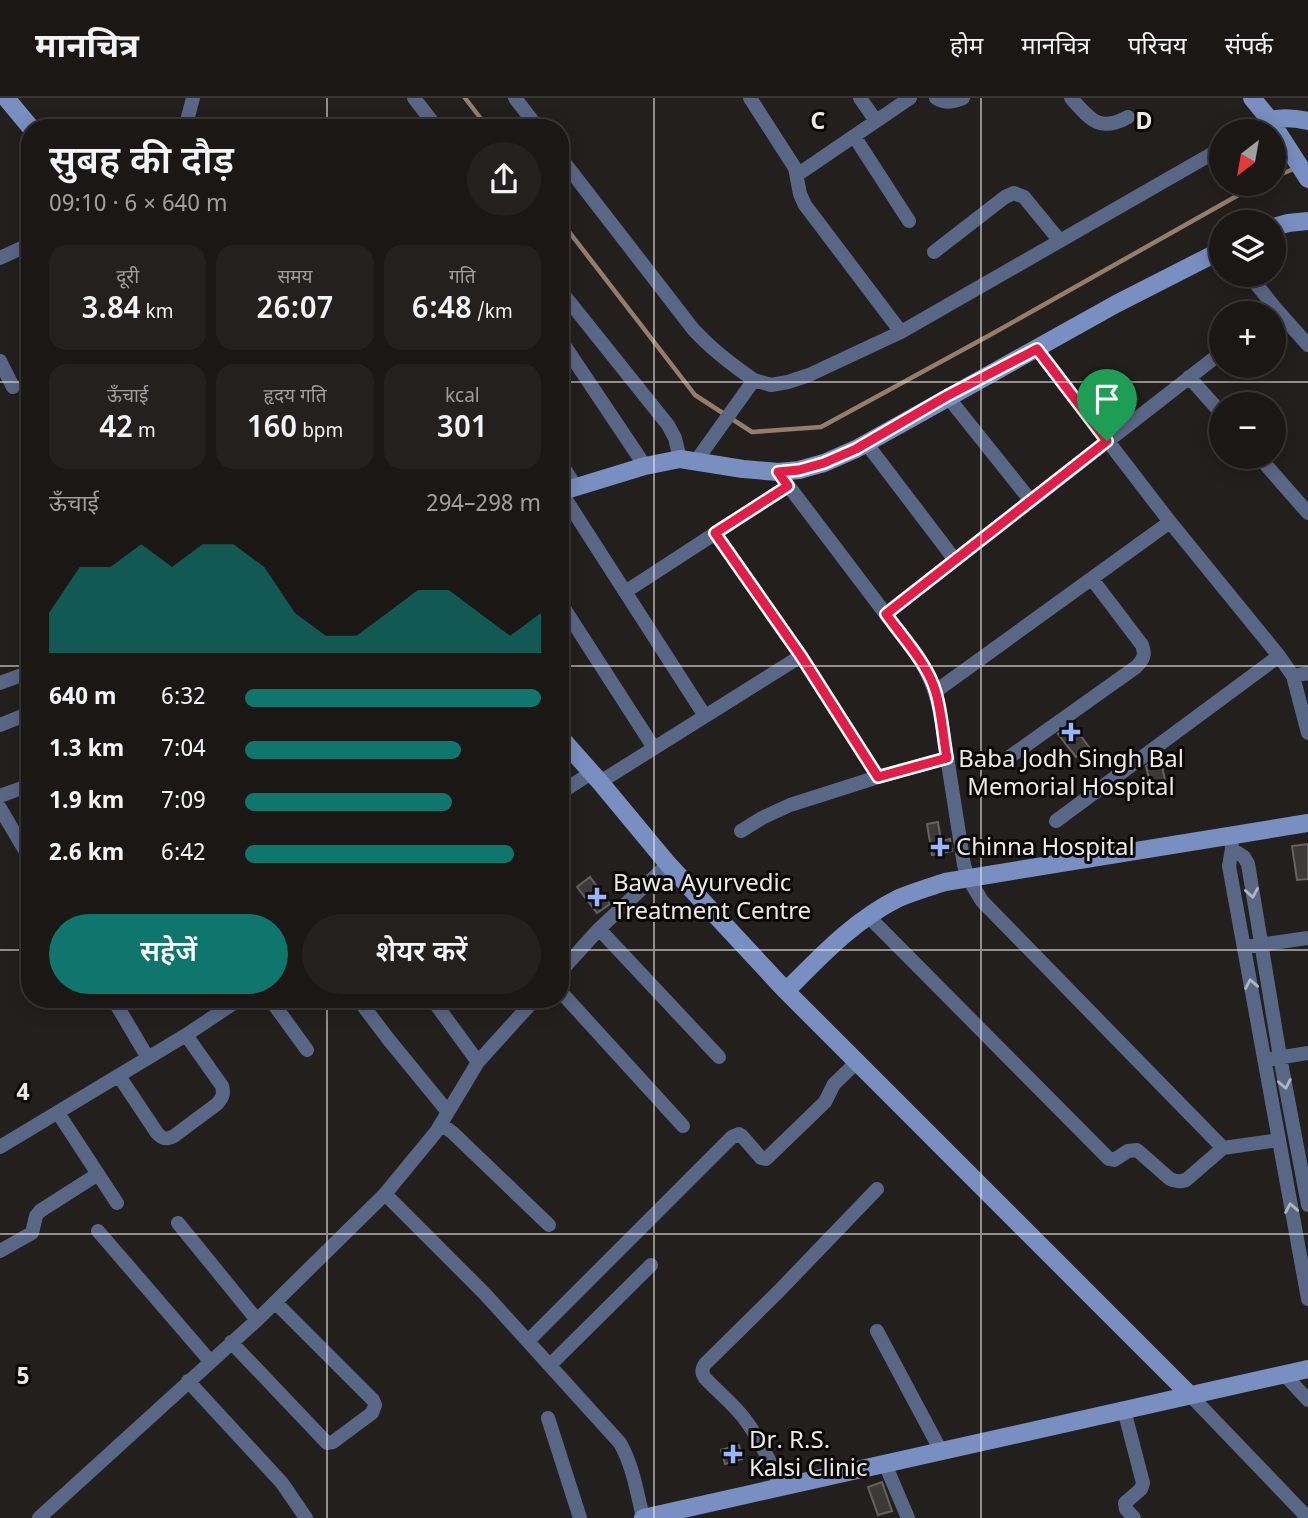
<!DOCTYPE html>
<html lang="hi">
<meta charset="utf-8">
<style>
:root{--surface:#1a1715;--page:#23201e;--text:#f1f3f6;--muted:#9f9fa0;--line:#383634;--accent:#0f766e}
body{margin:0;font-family:Georgia,"Noto Sans Devanagari",serif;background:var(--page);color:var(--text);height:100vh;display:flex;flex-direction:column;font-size:26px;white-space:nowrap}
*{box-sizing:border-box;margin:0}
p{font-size:23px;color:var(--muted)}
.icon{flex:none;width:38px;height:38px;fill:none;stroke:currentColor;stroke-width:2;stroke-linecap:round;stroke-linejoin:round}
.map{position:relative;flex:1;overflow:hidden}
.sheet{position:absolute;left:21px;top:21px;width:548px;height:889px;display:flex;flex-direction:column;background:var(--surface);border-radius:28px;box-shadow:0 4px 18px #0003,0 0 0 2px var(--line)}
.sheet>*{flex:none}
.needle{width:46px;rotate:211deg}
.fabs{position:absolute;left:1209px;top:21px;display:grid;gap:14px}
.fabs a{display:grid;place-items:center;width:77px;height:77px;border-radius:50%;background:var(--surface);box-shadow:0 4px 18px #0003,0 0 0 2px var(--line);font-size:35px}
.pin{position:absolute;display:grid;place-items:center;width:60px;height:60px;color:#fff;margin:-72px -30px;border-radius:50% 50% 50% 0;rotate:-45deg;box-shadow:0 0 7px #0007}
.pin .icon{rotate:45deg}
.round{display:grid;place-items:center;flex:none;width:74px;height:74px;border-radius:37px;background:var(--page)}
.overview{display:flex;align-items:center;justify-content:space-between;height:119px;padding:0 28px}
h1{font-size:38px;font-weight:600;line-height:52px}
.stats{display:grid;grid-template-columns:repeat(3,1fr);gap:10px;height:119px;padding:7px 28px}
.stats div{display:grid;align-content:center;border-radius:18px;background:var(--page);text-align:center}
.stats b{font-size:30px;font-weight:600}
.stats small{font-size:19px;font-weight:400}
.stats p{font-size:19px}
.chart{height:196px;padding:14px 28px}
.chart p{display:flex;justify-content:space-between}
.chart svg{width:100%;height:126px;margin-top:7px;fill:var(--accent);opacity:.7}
.button{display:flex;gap:14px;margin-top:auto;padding:14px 28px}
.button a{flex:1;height:80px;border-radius:42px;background:var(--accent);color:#fff;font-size:28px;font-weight:600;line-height:80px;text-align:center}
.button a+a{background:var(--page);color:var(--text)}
ul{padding:0 28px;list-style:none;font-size:23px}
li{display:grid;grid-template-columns:112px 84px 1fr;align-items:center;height:52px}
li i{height:18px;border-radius:9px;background:var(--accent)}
header{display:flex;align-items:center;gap:42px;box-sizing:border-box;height:98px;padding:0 35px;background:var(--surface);border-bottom:2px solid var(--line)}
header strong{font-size:33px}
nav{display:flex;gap:38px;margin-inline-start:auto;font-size:24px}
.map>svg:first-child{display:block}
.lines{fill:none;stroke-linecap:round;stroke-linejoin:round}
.stream{stroke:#947d6b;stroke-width:4.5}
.building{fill:#3d3936;stroke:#66625e;stroke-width:2}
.street{stroke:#596786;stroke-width:14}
.secondary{stroke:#798fc1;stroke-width:18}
.oneway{stroke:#b1b5c0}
.route-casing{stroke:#fff;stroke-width:14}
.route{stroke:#e11d48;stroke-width:9}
.grid{fill:none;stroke:#ece9e7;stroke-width:2;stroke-opacity:0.55}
.poi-dot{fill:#97b6fd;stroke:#0b0908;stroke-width:2.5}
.labels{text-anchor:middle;stroke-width:6;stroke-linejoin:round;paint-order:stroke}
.poi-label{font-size:24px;fill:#ece9e7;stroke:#0b0908;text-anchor:start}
.grid-label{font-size:23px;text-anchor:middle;font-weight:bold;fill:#ece9e7;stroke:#0b0908;stroke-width:6;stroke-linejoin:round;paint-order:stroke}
</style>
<header>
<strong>मानचित्र</strong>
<nav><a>होम</a><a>मानचित्र</a><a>परिचय</a><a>संपर्क</a></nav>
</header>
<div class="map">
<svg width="1308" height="1420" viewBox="0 0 1308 1420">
<rect width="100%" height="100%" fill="#221f1c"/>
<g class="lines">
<path class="stream" d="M465,0l23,30
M1274,79l22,-9
M560,122l135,175 57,37 69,-5 169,-92 268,-151"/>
</g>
<path class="building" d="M1072,626l17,23 -13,10 -18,-23z
M1160,658l7,34 -15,3 -6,-27z
M938,724l3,19 9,-2 2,12 -20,4 -5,-31z
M1308,746v35l-11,1 -5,-34z
M590,779l20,27 -13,9 -20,-26z
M739,1347l3,14 -17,5 -4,-14z
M882,1384l10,29 -14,4 -10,-28z"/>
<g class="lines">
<path class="street" d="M414,0l23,30
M515,0l23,30
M750,0l45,70 5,26 5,11 96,127
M860,0l16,23
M936,0c10,6 17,4 27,0
M1071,0c19,21 28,35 57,19
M185,30l8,-30
M1251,33l19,-11
M854,38l55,85
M560,59l133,172c19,21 39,36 61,51l-58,81
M797,77l113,-77
M934,154l71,-55 9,-4 10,4 36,44
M0,160l30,-14
M1249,177l27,34 32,36
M560,192l108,135 7,13 5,21
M564,247l81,121
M1037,251l133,173 109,134 14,20 15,57
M0,263l13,26
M1189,279l33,37
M754,282l17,5 17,-3 21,-7 92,-43 321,-184
M947,298l84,105
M866,345l89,117
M1259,359l49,56
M560,364l16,25
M778,374l138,182c13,20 19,35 24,58l24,153 4,13 14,23 241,247 56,-8
M561,394l144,224
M715,435l86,123 77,121
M625,494l163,-106
M560,504l94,146
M886,516l336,-262
M1293,578l15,-3
M0,585l30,-11
M936,593l234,-169
M0,627l30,-12
M1008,660l128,-91c7,-7 10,-12 6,-22l-50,-66
M600,684l201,-126
M560,695l31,-20
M0,698l30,-11
M0,710l30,51
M1056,723l223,-165
M741,733l21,-13 28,-13 88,-28 69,-19
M1231,737l1,14 -3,17 79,433
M1232,751l12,8 4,7 32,193 28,148
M869,819l240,242 5,1 14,-9 9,-1 33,29c6,3 10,3 16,1l37,-32
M599,831l120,128
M1252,848l56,-8
M560,874l39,-43 69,-65
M560,893l123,135
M113,901l35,59
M270,901l37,51
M358,901l31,41 59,72
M432,901l46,63
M1271,961l37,-6
M119,978l38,57c6,6 9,7 17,3l43,-32c6,-7 7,-10 5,-18l-36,-51
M58,1015l59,90
M441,1026l12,9 96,92
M0,1049l186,-112 54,-36
M385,1096l100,100 135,149c13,23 17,49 23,75
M178,1125l79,97
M98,1133l112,130
M0,1153l32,-18 4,-17 4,-5 58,-37
M877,1233l64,120
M528,1243l204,-204 7,-3 3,2 19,22 5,1 59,-57 9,-18 23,-22
M231,1244l96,101 6,-1 39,-29 3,-8 -2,-5 -98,-98
M550,1267l101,-100
M1284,1276l24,26
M188,1283l94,102 24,35
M1190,1297l118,123
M1124,1312l19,73 -2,6 -16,14 1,6 8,9
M548,1320l32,100
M885,1366l23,54
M781,1389c-10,-24 -21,-48 -37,-69 -12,-15 -27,-27 -39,-40 -4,-6 -3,-9 0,-14l74,-73 98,-102
M39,1420l218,-198 128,-126 51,-62 42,-70 57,-63"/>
<path class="secondary" d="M6,0l25,30
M1252,0l18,22 38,59
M1270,22c13,-3 25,-2 38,1
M1274,129l14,-4 20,-2
M560,394l85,-26 35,-7 63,10 35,3 21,-2 25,-7 32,-14 260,-145 106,-54
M560,639l40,45 68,82 118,127 404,404
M786,893c34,-34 68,-71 113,-93 14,-6 31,-11 46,-16l363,-59
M643,1420l665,-149"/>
</g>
<defs><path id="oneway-chevron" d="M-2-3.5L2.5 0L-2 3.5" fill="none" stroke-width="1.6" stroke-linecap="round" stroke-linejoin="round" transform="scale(1.75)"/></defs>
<g class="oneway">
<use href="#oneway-chevron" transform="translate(1252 795) rotate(81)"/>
<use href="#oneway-chevron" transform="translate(1251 886) rotate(-100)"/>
<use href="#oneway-chevron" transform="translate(1285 986) rotate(79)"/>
<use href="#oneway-chevron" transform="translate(1291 1110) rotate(-100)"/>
</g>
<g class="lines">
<g class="route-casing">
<path id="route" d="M1037,251l70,92 -221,173c17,24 42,50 50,79 6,21 7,44 11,65l-69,19 -77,-121 -86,-123 73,-47 -10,-14 21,-2 25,-7 32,-14 91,-53z"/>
</g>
<use href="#route" class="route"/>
</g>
<path class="grid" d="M327,0v30M654,0v1420M981,0v1420M0,284h30M560,284h748M0,568h30M560,568h748M0,852h30M560,852h748M327,901v519M0,1136h1308"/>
<g class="poi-dot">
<path d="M1067.5 623.5h7v7h7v7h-7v7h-7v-7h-7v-7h7z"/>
<path d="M936.5 738.5h7v7h7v7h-7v7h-7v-7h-7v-7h7z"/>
<path d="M593.5 788.5h7v7h7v7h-7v7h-7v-7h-7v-7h7z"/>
<path d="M729.5 1345.5h7v7h7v7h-7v7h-7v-7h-7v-7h7z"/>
</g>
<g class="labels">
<g class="poi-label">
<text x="1071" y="669" text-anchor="middle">Baba Jodh Singh Bal<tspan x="1071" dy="28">Memorial Hospital</tspan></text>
<text x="956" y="757">Chinna Hospital</text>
<text x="613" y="793">Bawa Ayurvedic<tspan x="613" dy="28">Treatment Centre</tspan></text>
<text x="749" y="1350">Dr. R.S.<tspan x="749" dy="28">Kalsi Clinic</tspan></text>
</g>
</g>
<g class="grid-label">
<text x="818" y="31">C</text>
<text x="1144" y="31">D</text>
<text x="23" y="1002">4</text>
<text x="23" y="1286">5</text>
</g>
</svg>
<div class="fabs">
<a><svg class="needle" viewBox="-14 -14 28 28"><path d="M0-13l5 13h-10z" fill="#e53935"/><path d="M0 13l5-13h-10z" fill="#9f9fa0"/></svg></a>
<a><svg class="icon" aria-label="layers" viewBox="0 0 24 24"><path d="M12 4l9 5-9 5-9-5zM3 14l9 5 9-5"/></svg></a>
<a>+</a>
<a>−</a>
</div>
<div class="pin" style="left:1107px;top:343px;background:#1e9e55"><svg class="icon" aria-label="arrive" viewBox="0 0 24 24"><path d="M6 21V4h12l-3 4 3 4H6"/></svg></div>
<section class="sheet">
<div class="overview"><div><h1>सुबह की दौड़</h1><p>09:10 · 6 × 640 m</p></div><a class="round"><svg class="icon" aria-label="share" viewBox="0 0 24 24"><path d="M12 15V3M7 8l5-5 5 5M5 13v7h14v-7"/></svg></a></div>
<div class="stats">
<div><p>दूरी</p><b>3.84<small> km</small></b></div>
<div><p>समय</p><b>26:07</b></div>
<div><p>गति</p><b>6:48<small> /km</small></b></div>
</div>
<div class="stats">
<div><p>ऊँचाई</p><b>42<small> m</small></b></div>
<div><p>हृदय गति</p><b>160<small> bpm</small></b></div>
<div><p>kcal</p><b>301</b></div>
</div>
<div class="chart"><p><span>ऊँचाई</span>294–298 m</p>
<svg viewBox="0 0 160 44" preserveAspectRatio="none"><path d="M0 44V30L10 14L20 14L30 6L40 14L50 6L60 6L70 14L80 30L90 38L100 38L110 30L120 22L130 22L140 30L150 38L160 30V44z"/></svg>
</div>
<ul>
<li><b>640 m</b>6:32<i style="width:100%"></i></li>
<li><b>1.3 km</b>7:04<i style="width:73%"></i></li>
<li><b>1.9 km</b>7:09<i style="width:70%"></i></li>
<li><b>2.6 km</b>6:42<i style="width:91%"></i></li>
</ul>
<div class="button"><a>सहेजें</a><a>शेयर करें</a></div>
</section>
</div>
